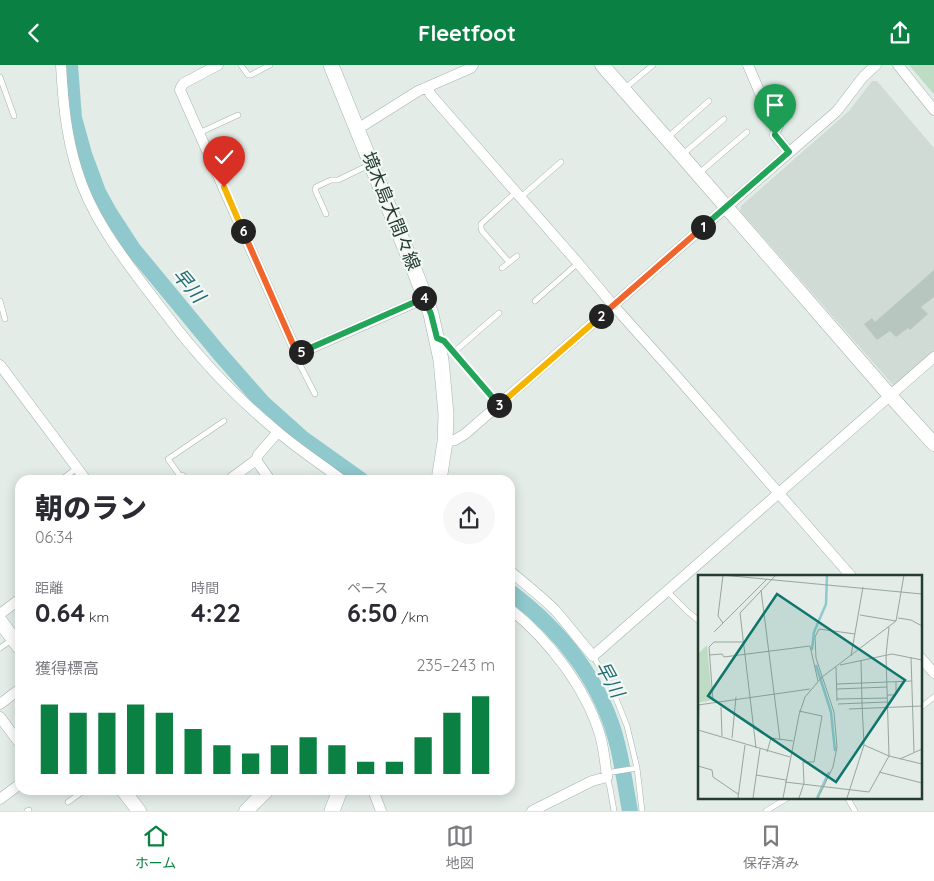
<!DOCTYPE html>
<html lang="ja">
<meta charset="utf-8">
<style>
:root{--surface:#fff;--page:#f7f7f7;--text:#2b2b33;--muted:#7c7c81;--line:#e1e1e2;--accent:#0b8043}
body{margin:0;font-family:Quicksand,"Noto Sans JP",sans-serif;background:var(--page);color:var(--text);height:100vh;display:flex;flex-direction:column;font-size:19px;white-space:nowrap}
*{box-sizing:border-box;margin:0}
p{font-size:16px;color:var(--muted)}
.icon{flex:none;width:28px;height:28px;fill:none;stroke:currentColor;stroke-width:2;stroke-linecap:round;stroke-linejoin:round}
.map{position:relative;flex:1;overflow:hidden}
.details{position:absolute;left:15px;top:410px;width:500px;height:320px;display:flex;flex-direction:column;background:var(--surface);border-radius:15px;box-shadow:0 2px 12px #0003}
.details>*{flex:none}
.pin{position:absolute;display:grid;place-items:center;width:42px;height:42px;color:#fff;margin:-51px -21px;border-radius:50% 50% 50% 0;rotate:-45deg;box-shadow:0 0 5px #0007}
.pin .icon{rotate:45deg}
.km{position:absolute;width:25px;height:25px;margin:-12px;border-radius:50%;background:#222;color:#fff;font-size:14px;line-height:25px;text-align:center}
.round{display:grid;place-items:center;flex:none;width:52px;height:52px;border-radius:26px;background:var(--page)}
.summary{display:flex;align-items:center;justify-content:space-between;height:85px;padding:0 20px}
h1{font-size:28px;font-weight:800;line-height:38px}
.figures{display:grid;grid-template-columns:repeat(3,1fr);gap:8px;height:85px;padding:5px 20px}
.figures div{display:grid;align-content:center}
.figures b{font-size:25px;font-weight:800}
.figures small{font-size:14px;font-weight:400}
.figures p{font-size:14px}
.chart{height:140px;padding:10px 20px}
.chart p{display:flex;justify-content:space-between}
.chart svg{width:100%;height:90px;margin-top:5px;stroke:var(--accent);stroke-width:6}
header{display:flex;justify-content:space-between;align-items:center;height:65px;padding:0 20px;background:var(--accent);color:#fff;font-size:22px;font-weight:800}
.tabs{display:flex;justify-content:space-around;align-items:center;height:70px;border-top:1px solid var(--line);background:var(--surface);font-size:14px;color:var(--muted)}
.tabs a{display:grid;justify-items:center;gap:2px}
.tabs .active{color:var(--accent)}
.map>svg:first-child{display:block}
.built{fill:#d1dbd6}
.green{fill:#bedbc3}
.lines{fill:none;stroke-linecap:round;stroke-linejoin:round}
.river{stroke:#8fc9cd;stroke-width:16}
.building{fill:#b8c6c0}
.service-casing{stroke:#a6b4ad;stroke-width:6}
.minor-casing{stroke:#a6b4ad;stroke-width:11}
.tertiary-casing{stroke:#a6b4ad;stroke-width:15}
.secondary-casing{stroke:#a2b7ae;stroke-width:16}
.service{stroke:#fff;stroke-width:5}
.minor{stroke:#fff;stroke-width:10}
.tertiary{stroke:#fff;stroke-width:14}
.secondary{stroke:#fff;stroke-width:15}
.split-1-casing{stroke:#fff;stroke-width:10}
.split-2-casing{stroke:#fff;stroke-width:10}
.split-3-casing{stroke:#fff;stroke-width:10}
.split-4-casing{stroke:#fff;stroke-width:10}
.split-5-casing{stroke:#fff;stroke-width:10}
.split-6-casing{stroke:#fff;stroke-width:10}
.split-7-casing{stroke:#fff;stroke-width:10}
.split-1{stroke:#22a559;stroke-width:6}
.split-2{stroke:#f0652b;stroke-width:6}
.split-3{stroke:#f5b400;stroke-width:6}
.split-4{stroke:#22a559;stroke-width:6}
.split-5{stroke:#22a559;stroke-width:6}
.split-6{stroke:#f0652b;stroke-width:6}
.split-7{stroke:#f5b400;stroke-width:6}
.labels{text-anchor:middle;stroke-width:4.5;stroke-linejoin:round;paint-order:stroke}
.street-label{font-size:18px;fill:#243c33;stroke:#f3f8f5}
.water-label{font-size:19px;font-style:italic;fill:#226e73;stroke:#f3f8f5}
.inset-river{fill:none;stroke:#8fc9cd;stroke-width:2.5}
.inset-road{fill:none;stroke:#97a69f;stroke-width:1}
.view{fill:#0f766e;fill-opacity:0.15;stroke:#0f766e;stroke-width:2.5}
.inset-edge{fill:none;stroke:#243c33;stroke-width:2.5}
</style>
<header><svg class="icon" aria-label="back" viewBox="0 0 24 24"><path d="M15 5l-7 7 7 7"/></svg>Fleetfoot<svg class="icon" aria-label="share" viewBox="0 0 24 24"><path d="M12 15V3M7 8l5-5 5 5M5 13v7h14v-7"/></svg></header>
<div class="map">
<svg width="934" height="746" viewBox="0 0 934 746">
<rect width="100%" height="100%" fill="#e3ece7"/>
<path class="built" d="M872,16h5l57,67v204l-38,34 -3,-1 -153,-174 1,-5 108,-95z"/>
<path class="green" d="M909,0h25v29l-2,-2z"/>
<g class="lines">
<path class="river" d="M70,0l4,53 10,36 14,38 11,20 24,37 86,104 44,50 39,35 59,42
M510,527c51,38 93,91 108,155 5,21 8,43 12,64"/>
</g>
<path class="building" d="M934,205v27l-13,10 7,7 -18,16 -2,-2 -12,9 -6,-6 -13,9 -13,-16 8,-6 3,4z"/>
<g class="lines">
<g class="service-casing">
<path id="service" d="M241,0l7,10h3l19,-10
M0,12l14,39
M624,24l29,-24
M199,68l39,-18
M667,73l42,-37
M682,90l42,-36
M698,109l49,-42
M521,132l40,-35
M326,149l-10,-22 -1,-3 1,-2 15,-7h7l31,-15
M509,197l-27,-31 -1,-3v-4l35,-32
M502,203l15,-12
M0,236l5,18
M535,236l43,-38
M440,274l4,2 55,64
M454,287l45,-39
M300,288l-2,4 1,6 16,31
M61,415l16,-12
M183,415l-15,-21 56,-38
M667,526l20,20 12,10
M0,583l13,-9
M593,591l18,30 16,40 10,42 5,43
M920,643l14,-11
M606,708l31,-5
M607,712l3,11 4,23
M847,732l8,14
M68,737l17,-12
M27,746l2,-1
M766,746l23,-14"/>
</g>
<g class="minor-casing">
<path id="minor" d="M61,0c2,36 5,70 16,105 13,44 41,81 68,117 18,23 35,47 54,68 24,28 51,54 79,77 20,17 43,32 64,48
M218,0l-34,18 -3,4 -1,3 116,261 4,2 125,-55
M748,0l12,28 19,30c-1,4 -4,7 -4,12l14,17
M898,0l36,45
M427,22l4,8 147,168 35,42 59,66 179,205
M357,63l7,-3 54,-34 53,-23 2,-3
M0,300l86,115
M445,377l10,-2 10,-6 372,-323 26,-34 13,-12
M179,415l3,-2
M229,415l27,-20
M270,415l-14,-20 2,-5 20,-23
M510,506c15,13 31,25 45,39 13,15 25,31 38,46l341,-299
M510,544c38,30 76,79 90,126 4,14 5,27 7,42l-15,4 -60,30
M0,549l20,-15
M920,592l14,16
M0,639l20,-15
M0,652l20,27
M373,725l8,21
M0,734l20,-15"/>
</g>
<g class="tertiary-casing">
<path id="tertiary" d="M602,0l80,91 204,235 48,53
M0,556l20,27
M123,725l16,21
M246,746l21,-21"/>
</g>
<g class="secondary-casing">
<path id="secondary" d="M331,0l86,212 14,37 10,46 5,54 -1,28 -6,38
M332,746l8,-21"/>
</g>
<use href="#service" class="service"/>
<use href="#minor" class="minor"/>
<use href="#tertiary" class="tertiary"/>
<use href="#secondary" class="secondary"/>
</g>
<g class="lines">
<g class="split-1-casing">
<path id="split-1" d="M703,162l86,-75 -14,-17"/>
</g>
<g class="split-2-casing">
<path id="split-2" d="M601,251l102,-89"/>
</g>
<g class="split-3-casing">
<path id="split-3" d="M499,340l102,-89"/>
</g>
<g class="split-4-casing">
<path id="split-4" d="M424,233l7,16 6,24 7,3 55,64"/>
</g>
<g class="split-5-casing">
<path id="split-5" d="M301,287l123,-54"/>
</g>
<g class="split-6-casing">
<path id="split-6" d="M243,166l53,120 5,1"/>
</g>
<g class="split-7-casing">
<path id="split-7" d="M224,122l19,44"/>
</g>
<use href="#split-1" class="split-1"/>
<use href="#split-2" class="split-2"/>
<use href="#split-3" class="split-3"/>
<use href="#split-4" class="split-4"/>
<use href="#split-5" class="split-5"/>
<use href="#split-6" class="split-6"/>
<use href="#split-7" class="split-7"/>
</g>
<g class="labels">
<g class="street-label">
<text transform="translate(391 146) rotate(68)" y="6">境木島大間々線</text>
</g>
<g class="water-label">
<text transform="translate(189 220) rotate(50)" y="7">早川</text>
<text transform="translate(610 614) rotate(61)" y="7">早川</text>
</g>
</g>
<g transform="translate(698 510)">
<rect width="224" height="224" fill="#e3ece7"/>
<path d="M9,70l5,55 -14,3v-49z" fill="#bedbc3"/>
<path class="inset-river" d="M114,75l2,-18 12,-28 1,-29M118,90l15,47 4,39M119,223l12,-26"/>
<path class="inset-road" d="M24,0l200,19M63,15l19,150M162,40l36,6M200,43l13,2 11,6M25,48l-5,-7 5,-41M16,57l53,-53M11,80l13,-1 2,3 86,-11 8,35M153,81l12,-69M213,82l3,95M142,90l52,-11 30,6M138,92l1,34M139,109l75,-3M139,114l50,-2M189,120h9v-13M139,124l50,-1M15,126l-4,-54 5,-5h29M140,129l24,-1 -1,-43M0,130l112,-16M23,132l1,29M151,134l73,-3M0,155l92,27M34,163l4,-41M0,166l1,-37M166,170l25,11 33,8M58,173l-16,-135 36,-38M69,177l4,-14 22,3M202,184l22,-10M0,191l14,4 1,7 25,17M181,197l43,11M58,200l30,5M87,207l84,10 20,-36 -3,-101 3,-28M40,223l7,-53M55,223l7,-49M85,223l16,-83 6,-18 17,-20 74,-56 8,-46M101,223l5,-15 -1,-21h11l8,-46 -23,-5M120,223l15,-31 4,-20 -3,-35 -18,-54 -1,-21 4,-8 36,5M149,223l17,-53 -2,-42 25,-1"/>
<path class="view" d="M79,19l128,86 -69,102 -128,-86z"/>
<rect width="224" height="224" class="inset-edge"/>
</g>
</svg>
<div class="pin" style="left:775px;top:70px;background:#1e9e55"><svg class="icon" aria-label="arrive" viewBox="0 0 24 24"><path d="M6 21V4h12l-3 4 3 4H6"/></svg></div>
<div class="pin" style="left:224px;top:122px;background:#d93025"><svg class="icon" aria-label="check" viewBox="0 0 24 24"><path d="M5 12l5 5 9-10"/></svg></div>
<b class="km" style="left:703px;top:162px">1</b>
<b class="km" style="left:601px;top:251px">2</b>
<b class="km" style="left:499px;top:340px">3</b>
<b class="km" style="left:424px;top:233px">4</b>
<b class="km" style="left:301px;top:287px">5</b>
<b class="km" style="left:243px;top:166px">6</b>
<section class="details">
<div class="summary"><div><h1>朝のラン</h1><p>06:34</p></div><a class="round"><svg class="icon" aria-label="share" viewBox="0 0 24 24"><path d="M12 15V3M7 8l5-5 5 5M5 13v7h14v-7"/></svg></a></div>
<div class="figures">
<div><p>距離</p><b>0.64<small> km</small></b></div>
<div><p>時間</p><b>4:22</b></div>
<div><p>ペース</p><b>6:50<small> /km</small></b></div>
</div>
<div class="chart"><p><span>獲得標高</span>235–243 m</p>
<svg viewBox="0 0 160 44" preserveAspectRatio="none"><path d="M5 44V10M15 44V14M25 44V14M35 44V10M45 44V14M55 44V22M65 44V30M75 44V34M85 44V30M95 44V26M105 44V30M115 44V38M125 44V38M135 44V26M145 44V14M155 44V6"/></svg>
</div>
</section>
</div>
<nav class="tabs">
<a class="active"><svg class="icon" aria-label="home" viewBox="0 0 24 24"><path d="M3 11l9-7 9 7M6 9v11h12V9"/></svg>ホーム</a>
<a><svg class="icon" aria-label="map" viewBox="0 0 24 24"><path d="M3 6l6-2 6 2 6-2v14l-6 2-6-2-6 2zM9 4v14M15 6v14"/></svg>地図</a>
<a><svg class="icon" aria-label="saved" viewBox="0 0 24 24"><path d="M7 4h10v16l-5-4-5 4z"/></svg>保存済み</a>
</nav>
